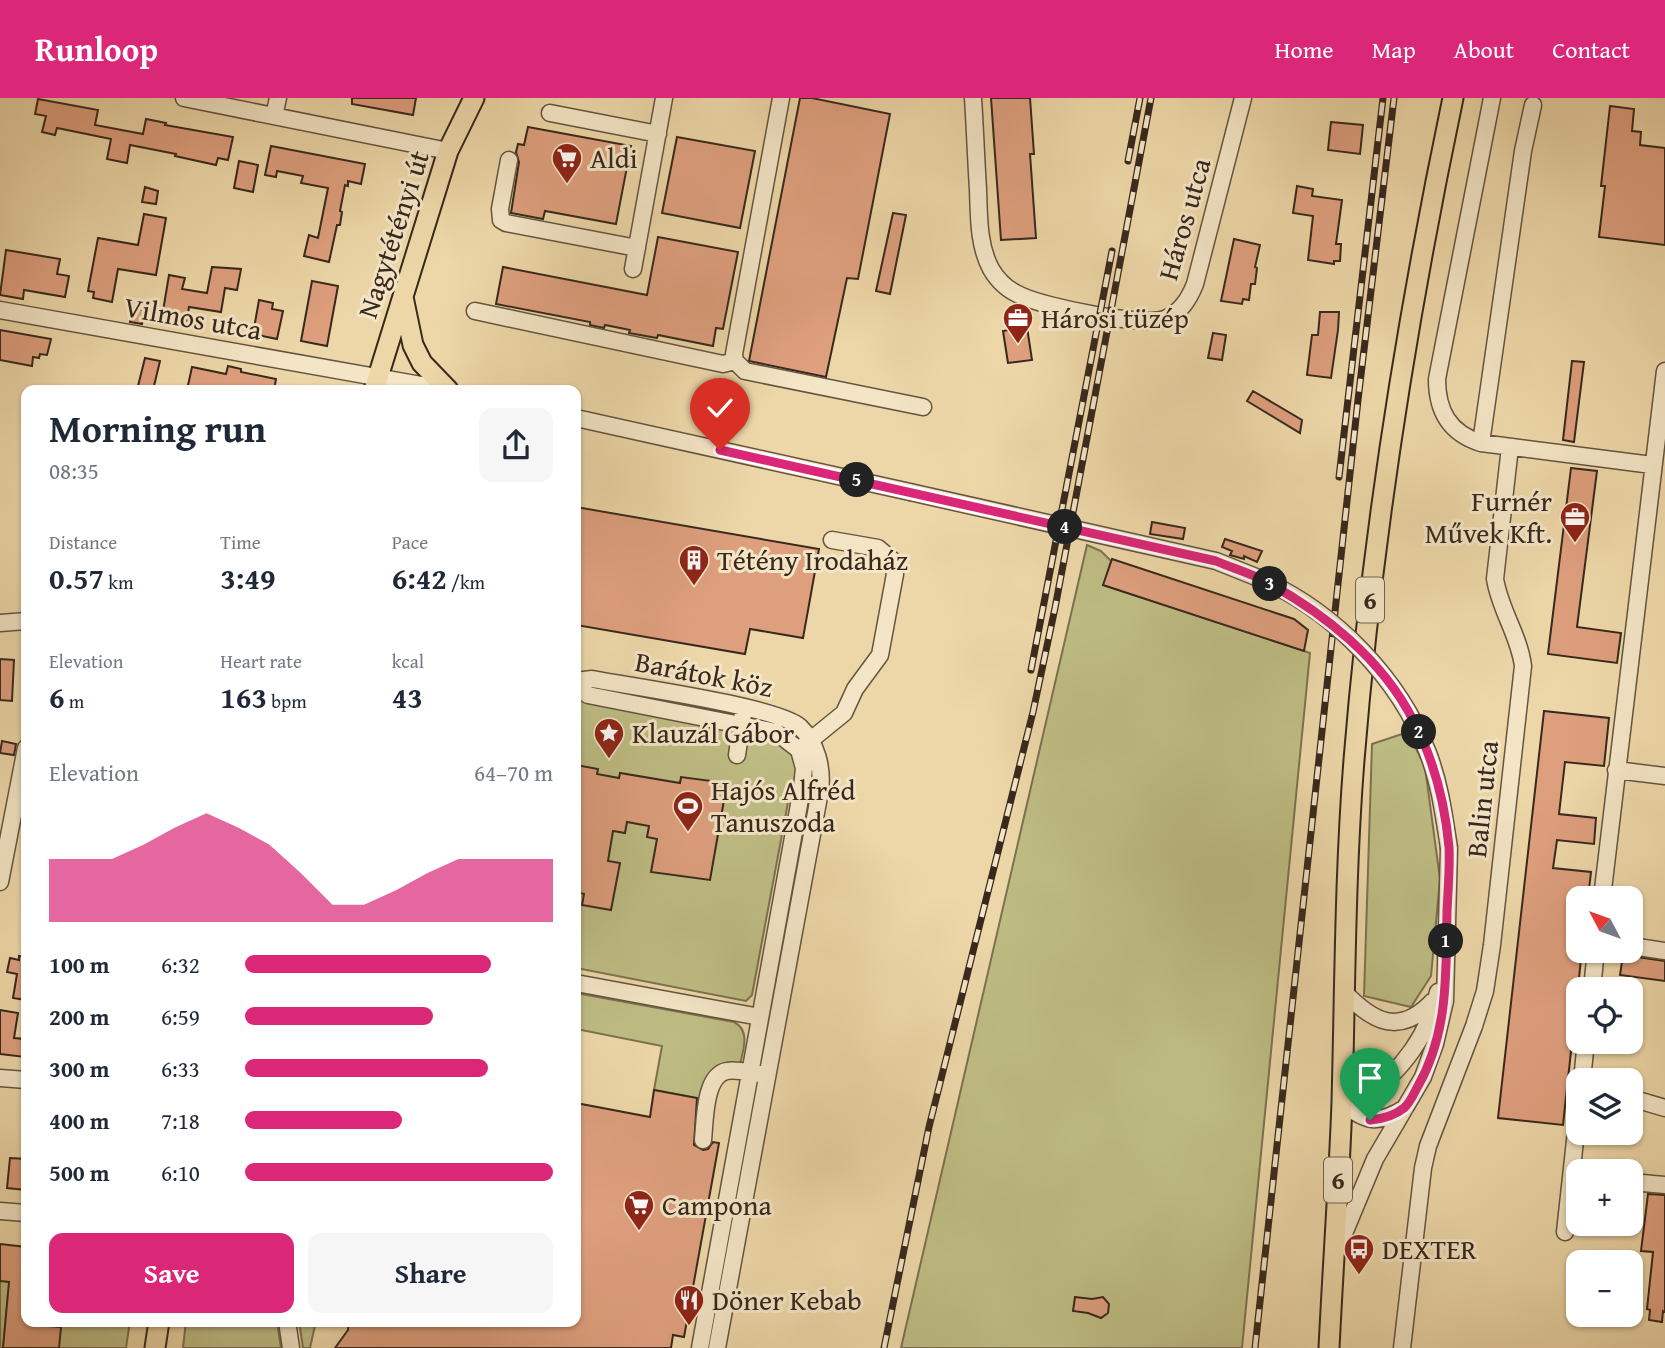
<!DOCTYPE html>
<meta charset="utf-8">
<style>
:root{--surface:#fff;--page:#f6f6f7;--text:#1f2937;--muted:#747a83;--accent:#db2777}
body{margin:0;font-family:"Gentium Book Plus",serif;background:var(--page);color:var(--text);height:100vh;display:flex;flex-direction:column;font-size:26px;white-space:nowrap}
*{box-sizing:border-box;margin:0}
p{font-size:23px;color:var(--muted)}
.icon{flex:none;width:38px;height:38px;fill:none;stroke:currentColor;stroke-width:2;stroke-linecap:round;stroke-linejoin:round}
.map{position:relative;flex:1;overflow:hidden}
.side{position:absolute;left:21px;top:287px;width:560px;height:942px;display:flex;flex-direction:column;background:var(--surface);border-radius:14px;box-shadow:0 2px 5px #0004}
.side>*{flex:none}
.needle{width:46px;rotate:311deg}
.fabs{position:absolute;left:1566px;top:788px;display:grid;gap:14px}
.fabs a{display:grid;place-items:center;width:77px;height:77px;border-radius:14px;background:var(--surface);box-shadow:0 2px 5px #0004;font-size:35px}
.pin{position:absolute;display:grid;place-items:center;width:60px;height:60px;color:#fff;margin:-72px -30px;border-radius:50% 50% 50% 0;rotate:-45deg;box-shadow:0 0 7px #0007}
.pin .icon{rotate:45deg}
.km{position:absolute;width:35px;height:35px;margin:-18px;border-radius:50%;background:#222;color:#fff;font-size:19px;line-height:35px;text-align:center}
.round{display:grid;place-items:center;flex:none;width:74px;height:74px;border-radius:14px;background:var(--page)}
.overview{display:flex;align-items:center;justify-content:space-between;height:119px;padding:0 28px}
h1{font-size:38px;font-weight:800;line-height:52px}
.figures{display:grid;grid-template-columns:repeat(3,1fr);gap:10px;height:119px;padding:7px 28px}
.figures div{display:grid;align-content:center}
.figures b{font-size:30px;font-weight:800}
.figures small{font-size:19px;font-weight:400}
.figures p{font-size:19px}
.chart{height:196px;padding:14px 28px}
.chart p{display:flex;justify-content:space-between}
.chart svg{width:100%;height:126px;margin-top:7px;fill:var(--accent);opacity:.7}
.action{display:flex;gap:14px;margin-top:auto;padding:14px 28px}
.action a{flex:1;height:80px;border-radius:14px;background:var(--accent);color:#fff;font-size:28px;font-weight:800;line-height:80px;text-align:center}
.action a+a{background:var(--page);color:var(--text)}
ul{padding:0 28px;list-style:none;font-size:23px}
li{display:grid;grid-template-columns:112px 84px 1fr;align-items:center;height:52px}
li i{height:18px;border-radius:9px;background:var(--accent)}
header{display:flex;align-items:center;gap:42px;box-sizing:border-box;height:98px;padding:0 35px;background:var(--accent);color:#fff}
header strong{font-size:33px}
nav{display:flex;gap:38px;margin-inline-start:auto;font-size:24px}
.map>svg:first-child{display:block}
.green{fill:#bebd84;stroke:#7b7250;stroke-width:2}
.building{fill:#de9f7e;stroke:#38281d;stroke-width:2}
.lines{fill:none;stroke-linecap:round;stroke-linejoin:round}
.minor-casing{stroke:#655440;stroke-width:19}
.major-casing{stroke:#38281d;stroke-width:23}
.minor{stroke:#f3e5c6;stroke-width:16}
.major{stroke:#edd7a8;stroke-width:19}
.rail-casing{stroke:#38281d;stroke-width:7}
.rail{stroke:#f3e5c6;stroke-width:4.5;stroke-dasharray:13;stroke-linecap:butt}
.minor-bridge-casing{stroke:#655440;stroke-width:19;stroke-linecap:butt}
.minor-bridge{stroke:#f3e5c6;stroke-width:16}
.route-casing{stroke:#fff;stroke-width:14}
.route{stroke:#db2777;stroke-width:9}
.labels{text-anchor:middle;stroke-width:6;stroke-linejoin:round;paint-order:stroke}
.shield{fill:#f3e5c6;stroke:#706150;stroke-width:2}
.shield-label{font-size:26px;font-weight:bold;fill:#38281d}
.poi-label{font-size:28px;fill:#38281d;stroke:#f3e5c6;text-anchor:start}
.street-label{font-size:28px;fill:#38281d;stroke:#f3e5c6}
</style>
<header>
<strong>Runloop</strong>
<nav><a>Home</a><a>Map</a><a>About</a><a>Contact</a></nav>
</header>
<div class="map">
<svg width="1665" height="1250" viewBox="0 0 1665 1250">
<rect width="100%" height="100%" fill="#edd7a8"/>
<filter id="stains"><feTurbulence type="fractalNoise" baseFrequency=".00286" numOctaves="4"/><feColorMatrix values="0 0 0 0 .2 0 0 0 0 .09 0 0 0 0 .02 0 0 0 .5 -.17"/></filter>
<radialGradient id="worn" r=".72"><stop offset=".6" stop-color="#630" stop-opacity="0"/><stop offset="1" stop-color="#630" stop-opacity=".3"/></radialGradient>
<path class="green" d="M1087,447l14,6 10,10 -7,24 206,68 -68,695h-341z
M576,601l196,37 24,21v24h-4l-40,214 -6,6 -170,-33z
M1408,634l17,35 15,112 -9,97 -20,31 -47,-11 8,-252z
M576,895l158,29c18,9 8,31 5,47l-6,-1 -31,31 -48,-9 8,-44 -86,-17z
M21,1181l-13,15 -5,54h-3v-67z
M35,1223h95l-4,27h-67l1,-21 -26,-2z
M186,1223h91l4,27h-98z
M299,1223h17l-6,27h-7z"/>
<path class="building" d="M352,0h64l-3,17 -61,-11z
M800,0h12l78,16 -32,165 -11,-1 -21,99 -77,-16z
M991,0h39l4,56h-4l6,84 -35,2z
M38,1l60,11 -3,15 48,9 3,-15 20,4 -1,2 68,12 -5,23 -10,-2 -2,7 -41,-9 1,-2 -46,-9 -3,18 -20,-4 4,-20 -54,-11 -2,7 -13,-3 4,-16 -11,-2z
M1610,8l24,3 -2,22 9,1 -1,13 25,3v97l-66,-8 6,-51h-4z
M1331,24l32,3 -3,29 -32,-4z
M528,29l103,19 -15,78 -71,-13 -2,8 -32,-6 8,-51 -3,-10 2,-8 6,1z
M677,39l78,14 -15,77 -78,-15z
M271,48l94,18 -4,20 -13,-3v5l-3,-1 -5,26 2,1 -2,13h-3l-8,37 -25,-6 5,-21 9,3 10,-50 -27,-5 2,-7 -26,-5 -1,6 -11,-2z
M239,63l19,4 -5,27 -19,-4z
M1297,88l16,3 -1,7 30,4 -6,44h5l-1,17h-6v3l-26,-4 5,-44 -20,-3z
M145,89l13,4 -2,13 -14,-2z
M893,115l13,2 -16,79 -14,-3z
M144,116l22,4 -10,57 -38,-6 -6,33 -19,-4 1,-6 -6,-1 10,-53 40,7z
M658,139l80,15 -15,77 -7,-1 -3,18 -55,-11 -1,3 -28,-5 1,-3 -25,-5 -1,3 -14,-3v-3l-94,-18 7,-37 144,28z
M1234,141l26,6 -5,22 2,1 -2,16h-4l-2,16 -6,-1 -1,5 -21,-3z
M6,152l54,9 -3,15 12,2 -4,21 -41,-7 -1,9 -23,-4z
M212,169l29,2 -4,21 -12,-2 -4,24 -32,-5 -2,14 -25,-4 7,-42 16,3 -3,11 25,4z
M312,183l26,5 -11,60 -26,-5z
M259,202l14,3 -1,6 11,2 -6,28 -24,-5z
M133,210l11,2 -2,14 -12,-2z
M1320,214h19l-1,18 -7,48 -24,-3 5,-40h6z
M1027,229l5,33 -24,3 -5,-32z
M0,232l51,9 -4,16 -7,-1 -1,4 -6,-1 -1,9 -32,-6z
M1213,235l13,2 -4,25 -14,-2z
M145,260l15,3 -7,29h-16z
M1572,263l12,1 -10,80 -11,-2z
M228,268l13,3v3l35,7 -2,11h-87l5,-23 34,7z
M1253,293l49,29 -2,13 -53,-32z
M1571,370l26,3 -20,156 44,6 -4,30 -69,-9z
M576,409l243,42 -16,89 -53,-9 -5,25 -169,-29z
M1152,424l33,6 -2,11 -33,-5z
M1225,441l37,12 -5,11 -13,-6v3l-14,-4 2,-4 -10,-4z
M1112,461l182,60 14,11 -4,21 -201,-66z
M0,561l14,1 -2,41 -12,-1z
M1544,613l65,7 -5,48 -39,-4 -6,52 37,4 -2,26 -37,-4 -4,28 38,4 -3,26h-10v52h4l-19,175 -65,-7z
M2,643l14,3 -2,11 -14,-2z
M576,667l22,4 -1,5 22,4 1,-5 60,10 1,-6 46,6 -17,97 -59,-8 6,-33 -10,-2 2,-11 -22,-4 -2,11 -12,-2 -5,30 12,2 -9,47 -29,-5 2,-11 -8,-2z
M1623,857l42,6v20l-45,-6z
M19,858l7,1v43l-13,-2 4,-24 -10,-2 3,-14 9,2z
M0,912l18,3 -4,25 12,1 -1,18 -25,-3z
M654,992l43,8 -3,47 9,5 5,-1 5,-7 6,1 -35,194 -11,-2 -2,13h-336l13,-18 1,-9h227v-218l74,14z
M10,1060l16,1v31l-19,-2z
M1648,1096l17,1v117l-2,-1 -1,11 -13,-2 1,-10 -3,-1 6,-57 -12,-1z
M0,1146l26,3v74h9l-1,4 27,2 -2,21h-56l6,-66 -9,-1z
M1075,1199l17,2 11,-2 6,7 -1,9 -7,5 -13,-5 -15,-2z"/>
<g class="lines">
<g class="minor-casing">
<path id="minor" d="M184,0l264,53
M781,0l-47,256 1,7 10,10 178,36
M973,0c2,30 3,61 5,91 1,26 0,56 13,80 7,12 18,22 31,27 23,11 121,31 143,23 16,-7 24,-20 30,-35l48,-186
M1492,0l-55,281c0,32 12,54 44,64l171,22
M550,15l108,21
M274,18l4,-18
M509,62l-9,49 1,11 5,3 131,25
M633,171l31,-171
M0,212l449,80
M475,213l248,53 12,-3
M576,320l334,74
M1481,345l42,-292 10,-46
M0,525l26,-2
M576,583l16,-2c37,7 187,28 208,48 17,16 23,42 20,64l-103,557
M576,588l12,9 188,37 23,18
M801,650l43,-35 11,-24 25,-34 15,-81 -4,-15 -13,-11 -46,-8
M737,657l6,-41
M1616,672l49,6
M0,784l26,-134
M1602,800l63,-527
M1631,848l34,5
M576,885l184,34
M1592,891l4,-39
M1344,894c30,31 56,44 89,9
M0,980l26,2
M1582,982l4,-39
M1631,1000l34,10
M1342,1005c8,-3 18,-6 25,-10 36,-21 62,-61 71,-101
M1342,1005c24,19 36,22 63,5
M703,1042c2,-18 1,-65 24,-69 10,-2 23,2 33,3
M1631,1084l34,3
M0,1113l26,2
M1565,1134l13,-119
M1338,1150l37,-89 48,-82 12,-33 10,-43 4,-153
M287,1223l4,27
M700,1250l102,-560 2,-20 -5,-18
M1402,1250l21,-180 5,-22 46,-120 11,-35 7,-46 31,-279c-4,-31 -23,-56 -28,-87l15,-132"/>
</g>
<g class="major-casing">
<path id="major" d="M403,199l10,48 9,18 26,27
M374,292l74,-239 26,-53
M155,1250l4,-27
M1329,1250c4,-82 10,-164 13,-246 3,-113 3,-229 12,-342 18,-223 53,-443 99,-662"/>
</g>
<use href="#minor" class="minor"/>
<use href="#major" class="major"/>
<g class="rail-casing">
<path id="rail" d="M1128,63l12,-63
M1339,379l44,-379
M1031,572l81,-419
M884,1250l45,-221 104,-415 22,-104 96,-510
M1255,1250l103,-948 36,-302"/>
</g>
<use href="#rail" class="rail"/>
<g class="minor-bridge-casing">
<path id="minor-bridge" d="M910,394l306,69c15,6 30,12 45,18 74,33 138,99 167,174 12,31 16,63 21,95"/>
</g>
<use href="#minor-bridge" class="minor-bridge"/>
</g>
<g class="lines">
<g class="route-casing">
<path id="route" d="M720,352l496,111c16,7 34,12 49,20 59,32 117,78 148,139 20,38 32,84 36,127 1,21 -1,43 -2,64 -1,59 2,121 -29,175 -4,7 -8,17 -14,22 -10,8 -22,11 -34,12"/>
</g>
<use href="#route" class="route"/>
</g>
<defs>
<g id="supermarket-pin" transform="scale(1.575)"><path d="M0 17L-7.5 6A9.5 9.5 0 1 1 7.5 6Z" fill="#8f2418" stroke="#f3e5c6"/><path d="M-6-5.5h2.5l.6 2H6L4.5 2H-2.5L-4.4-4H-6ZM-1.5 3.2a1.3 1.3 0 1 0 .1 0ZM3 3.2a1.3 1.3 0 1 0 .1 0Z" fill="#fff"/></g>
<g id="office-pin" transform="scale(1.575)"><path d="M0 17L-7.5 6A9.5 9.5 0 1 1 7.5 6Z" fill="#8f2418" stroke="#f3e5c6"/><path d="M-6-3h4V-5.5h4V-3h4V5H-6ZM-1-4.5V-3h2v-1.5ZM-6 0V1H6V0Z" fill="#fff"/></g>
<g id="building-pin" transform="scale(1.575)"><path d="M0 17L-7.5 6A9.5 9.5 0 1 1 7.5 6Z" fill="#8f2418" stroke="#f3e5c6"/><path d="M-4-6H4V6H1V3H-1V6H-4ZM-2.5-4.3h1.7v1.8h-1.7ZM.8-4.3h1.7v1.8H.8ZM-2.5-1h1.7V.8h-1.7ZM.8-1h1.7V.8H.8Z" fill="#fff"/></g>
<g id="sight-pin" transform="scale(1.575)"><path d="M0 17L-7.5 6A9.5 9.5 0 1 1 7.5 6Z" fill="#8f2418" stroke="#f3e5c6"/><path d="M0-6L1.8-2.2L6-1.7L2.9 1.2L3.7 5.4L0 3.3L-3.7 5.4L-2.9 1.2L-6-1.7L-1.8-2.2Z" fill="#fff"/></g>
<g id="stadium-pin" transform="scale(1.575)"><path d="M0 17L-7.5 6A9.5 9.5 0 1 1 7.5 6Z" fill="#8f2418" stroke="#f3e5c6"/><path d="M0-5a6.5 5 0 1 0 0 10a6.5 5 0 1 0 0-10ZM-3.5-1.8h7v3.6h-7Z" fill="#fff"/></g>
<g id="bus-pin" transform="scale(1.575)"><path d="M0 17L-7.5 6A9.5 9.5 0 1 1 7.5 6Z" fill="#8f2418" stroke="#f3e5c6"/><path d="M-5-6H5V4H4V6H2V4H-2V6H-4V4H-5ZM-3.5-4V0h7V-4ZM-3.5 1.2v1.5H-2V1.2ZM2 1.2v1.5H3.5V1.2Z" fill="#fff"/></g>
<g id="restaurant-pin" transform="scale(1.575)"><path d="M0 17L-7.5 6A9.5 9.5 0 1 1 7.5 6Z" fill="#8f2418" stroke="#f3e5c6"/><path d="M-5-6h1v4h1v-4h1v4h1v-4h1v5L-1.5 .5V6h-2V.5L-5-1ZM5-6V6H3V1.5H1.5Q1.5-4 5-6Z" fill="#fff"/></g>
</defs>
<g fill-rule="evenodd">
<use href="#supermarket-pin" x="567" y="60"/>
<use href="#office-pin" x="1018" y="220"/>
<use href="#office-pin" x="1575" y="419"/>
<use href="#building-pin" x="694" y="462"/>
<use href="#sight-pin" x="609" y="635"/>
<use href="#stadium-pin" x="688" y="708"/>
<use href="#supermarket-pin" x="639" y="1107"/>
<use href="#bus-pin" x="1359" y="1151"/>
<use href="#restaurant-pin" x="689" y="1202"/>
</g>
<g class="labels">
<g class="shield">
<rect x="1356" y="479.5" width="28" height="45" rx="5"/>
<rect x="1324" y="1059.5" width="28" height="45" rx="5"/>
</g>
<g class="shield-label">
<text x="1370" y="511">6</text>
<text x="1338" y="1091">6</text>
</g>
<g class="poi-label">
<text x="590" y="70">Aldi</text>
<text x="1041" y="230">Hárosi tüzép</text>
<text x="1552" y="413" text-anchor="end">Furnér<tspan x="1552" dy="32">Művek Kft.</tspan></text>
<text x="717" y="472">Tétény Irodaház</text>
<text x="632" y="645">Klauzál Gábor</text>
<text x="711" y="702">Hajós Alfréd<tspan x="711" dy="32">Tanuszoda</tspan></text>
<text x="662" y="1117">Campona</text>
<text x="1382" y="1161">DEXTER</text>
<text x="712" y="1212">Döner Kebab</text>
</g>
<g class="street-label">
<text transform="translate(1184 121) rotate(-74)" y="10">Háros utca</text>
<text transform="translate(393 136) rotate(-72)" y="10">Nagytétényi út</text>
<text transform="translate(193 220) rotate(10)" y="10">Vilmos utca</text>
<text transform="translate(704 576) rotate(11)" y="10">Barátok köz</text>
<text transform="translate(1482 701) rotate(-84)" y="10">Balin utca</text>
</g>
</g>
<rect width="100%" height="100%" filter="url(#stains)"/>
<rect width="100%" height="100%" fill="url(#worn)"/>
</svg>
<div class="fabs">
<a><svg class="needle" viewBox="-14 -14 28 28"><path d="M0-13l5 13h-10z" fill="#e53935"/><path d="M0 13l5-13h-10z" fill="#747a83"/></svg></a>
<a><svg class="icon" aria-label="locate" viewBox="0 0 24 24"><circle cx="12" cy="12" r="6"/><path d="M12 2v4M12 18v4M2 12h4M18 12h4"/></svg></a>
<a><svg class="icon" aria-label="layers" viewBox="0 0 24 24"><path d="M12 4l9 5-9 5-9-5zM3 14l9 5 9-5"/></svg></a>
<a>+</a>
<a>−</a>
</div>
<div class="pin" style="left:1370px;top:1022px;background:#1e9e55"><svg class="icon" aria-label="arrive" viewBox="0 0 24 24"><path d="M6 21V4h12l-3 4 3 4H6"/></svg></div>
<div class="pin" style="left:720px;top:352px;background:#d93025"><svg class="icon" aria-label="check" viewBox="0 0 24 24"><path d="M5 12l5 5 9-10"/></svg></div>
<b class="km" style="left:1446px;top:843px">1</b>
<b class="km" style="left:1419px;top:634px">2</b>
<b class="km" style="left:1270px;top:486px">3</b>
<b class="km" style="left:1065px;top:429px">4</b>
<b class="km" style="left:857px;top:382px">5</b>
<section class="side">
<div class="overview"><div><h1>Morning run</h1><p>08:35</p></div><a class="round"><svg class="icon" aria-label="share" viewBox="0 0 24 24"><path d="M12 15V3M7 8l5-5 5 5M5 13v7h14v-7"/></svg></a></div>
<div class="figures">
<div><p>Distance</p><b>0.57<small> km</small></b></div>
<div><p>Time</p><b>3:49</b></div>
<div><p>Pace</p><b>6:42<small> /km</small></b></div>
</div>
<div class="figures">
<div><p>Elevation</p><b>6<small> m</small></b></div>
<div><p>Heart rate</p><b>163<small> bpm</small></b></div>
<div><p>kcal</p><b>43</b></div>
</div>
<div class="chart"><p><span>Elevation</span>64–70 m</p>
<svg viewBox="0 0 160 44" preserveAspectRatio="none"><path d="M0 44V22L10 22L20 22L30 17L40 11L50 6L60 11L70 17L80 27L90 38L100 38L110 33L120 27L130 22L140 22L150 22L160 22V44z"/></svg>
</div>
<ul>
<li><b>100 m</b>6:32<i style="width:80%"></i></li>
<li><b>200 m</b>6:59<i style="width:61%"></i></li>
<li><b>300 m</b>6:33<i style="width:79%"></i></li>
<li><b>400 m</b>7:18<i style="width:51%"></i></li>
<li><b>500 m</b>6:10<i style="width:100%"></i></li>
</ul>
<div class="action"><a>Save</a><a>Share</a></div>
</section>
</div>
